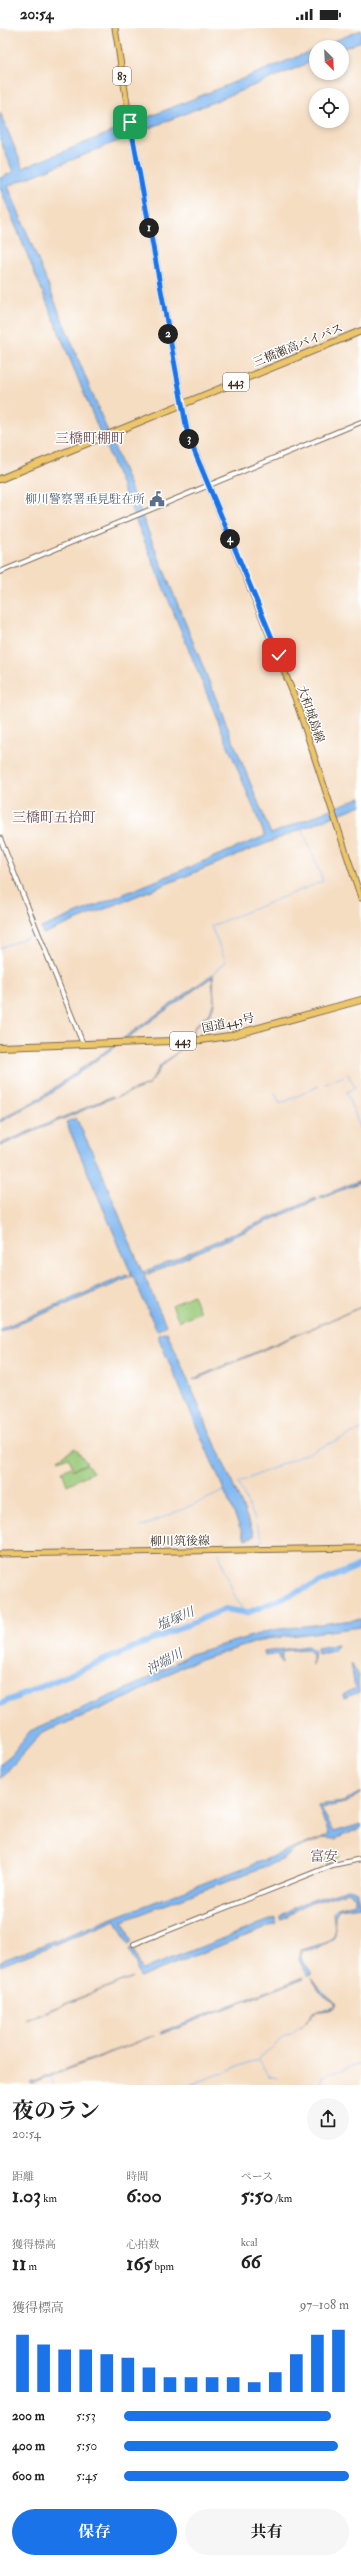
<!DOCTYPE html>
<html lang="ja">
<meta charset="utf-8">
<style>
:root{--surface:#fff;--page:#f6f6f6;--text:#222;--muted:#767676;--accent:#1a73e8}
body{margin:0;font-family:"IM FELL Double Pica","Noto Serif JP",serif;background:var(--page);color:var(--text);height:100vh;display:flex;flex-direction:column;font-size:15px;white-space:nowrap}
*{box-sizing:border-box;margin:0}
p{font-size:13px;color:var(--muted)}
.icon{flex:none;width:22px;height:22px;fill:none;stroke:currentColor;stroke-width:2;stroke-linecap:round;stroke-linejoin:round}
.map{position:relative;height:2057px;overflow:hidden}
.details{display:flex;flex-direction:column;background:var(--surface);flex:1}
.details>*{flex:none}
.needle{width:26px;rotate:156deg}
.tools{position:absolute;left:309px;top:12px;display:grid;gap:8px}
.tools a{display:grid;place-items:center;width:40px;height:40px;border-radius:50%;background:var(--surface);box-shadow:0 2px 6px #0003;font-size:20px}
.pin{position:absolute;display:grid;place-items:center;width:34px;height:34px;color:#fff;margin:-17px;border-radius:8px;box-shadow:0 2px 6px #0006}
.km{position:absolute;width:20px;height:20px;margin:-10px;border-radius:50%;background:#222;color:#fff;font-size:11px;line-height:20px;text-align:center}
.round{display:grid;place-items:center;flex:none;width:42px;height:42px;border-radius:21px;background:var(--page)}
.head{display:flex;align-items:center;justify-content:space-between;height:68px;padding:0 12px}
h1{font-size:22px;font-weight:700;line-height:30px}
.stats{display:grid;grid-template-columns:repeat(3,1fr);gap:6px;height:68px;padding:4px 12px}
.stats div{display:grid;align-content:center}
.stats b{font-size:20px;font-weight:700}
.stats small{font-size:11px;font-weight:400}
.stats p{font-size:11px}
.chart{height:112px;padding:8px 12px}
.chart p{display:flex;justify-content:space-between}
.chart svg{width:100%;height:72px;margin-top:4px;stroke:var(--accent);stroke-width:6}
.action{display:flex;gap:8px;margin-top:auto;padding:8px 12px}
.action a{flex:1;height:46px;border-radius:24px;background:var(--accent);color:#fff;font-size:16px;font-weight:700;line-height:46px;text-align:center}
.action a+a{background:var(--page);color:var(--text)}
ul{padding:0 12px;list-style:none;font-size:13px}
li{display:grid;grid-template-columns:64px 48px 1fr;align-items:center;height:30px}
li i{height:10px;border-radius:5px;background:var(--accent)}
.status{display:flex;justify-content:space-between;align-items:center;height:28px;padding:0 20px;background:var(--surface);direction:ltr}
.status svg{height:11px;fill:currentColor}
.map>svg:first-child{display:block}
.green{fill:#9bcb7b;stroke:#6b7a4c}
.water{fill:#81b8f1;stroke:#5e7188}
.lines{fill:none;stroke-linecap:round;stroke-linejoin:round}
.stream{stroke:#81b8f1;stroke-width:1}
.river{stroke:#81b8f1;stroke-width:6}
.minor-casing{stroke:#7c6957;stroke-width:6}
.major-casing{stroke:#7c6957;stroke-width:7}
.highway-casing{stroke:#7c6957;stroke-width:8}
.minor{stroke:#fff;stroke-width:4}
.major{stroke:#ecc669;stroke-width:5}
.highway{stroke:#ecc669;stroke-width:6}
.route-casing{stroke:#fff;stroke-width:8}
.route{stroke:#1a73e8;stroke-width:5}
.labels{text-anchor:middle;stroke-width:3;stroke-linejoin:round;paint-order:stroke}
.shield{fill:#fff;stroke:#766a62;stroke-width:1}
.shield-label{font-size:11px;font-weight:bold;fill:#3b2a1e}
.street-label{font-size:12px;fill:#3b2a1e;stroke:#fff}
.service-label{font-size:12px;fill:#4e5e75;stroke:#fff;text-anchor:end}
.water-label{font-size:13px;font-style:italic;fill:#545c68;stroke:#fff}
.quarter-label{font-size:14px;fill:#6c4f54;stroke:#fff}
</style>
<div class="status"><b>20:54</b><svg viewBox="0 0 49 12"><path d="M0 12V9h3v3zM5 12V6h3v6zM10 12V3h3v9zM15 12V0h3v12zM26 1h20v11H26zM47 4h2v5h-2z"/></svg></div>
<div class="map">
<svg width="361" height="2057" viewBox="0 0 361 2057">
<rect width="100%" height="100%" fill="#fff"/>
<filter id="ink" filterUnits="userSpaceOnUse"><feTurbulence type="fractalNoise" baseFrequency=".025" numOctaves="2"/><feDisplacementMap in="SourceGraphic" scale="8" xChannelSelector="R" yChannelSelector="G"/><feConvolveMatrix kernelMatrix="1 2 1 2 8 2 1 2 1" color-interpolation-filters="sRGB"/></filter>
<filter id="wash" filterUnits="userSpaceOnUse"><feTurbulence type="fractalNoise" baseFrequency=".012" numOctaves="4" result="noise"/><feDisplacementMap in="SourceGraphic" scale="16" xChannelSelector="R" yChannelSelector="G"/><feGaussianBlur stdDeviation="0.9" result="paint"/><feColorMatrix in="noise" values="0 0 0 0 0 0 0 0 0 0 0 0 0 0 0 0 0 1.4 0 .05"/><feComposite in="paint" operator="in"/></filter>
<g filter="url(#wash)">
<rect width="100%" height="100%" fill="#f5ddc2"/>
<path class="green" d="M193,1267l7,17 -21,9 -7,-16z
M75,1420l12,15 -13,6 -6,-12 -9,4 -1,-2z
M87,1436l6,8 -26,13 -5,-14 9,-4 2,3z
M337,1823l3,6 -13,8 -6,-9z"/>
<path class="water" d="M361,2v11l-19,8v-2h-22z
M316,21v11l-308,126 263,648 90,-37v8l-318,129 -2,-6 224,-92 -265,-648v-10l13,-6 -13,-33v-27l23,56z
M213,946l1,29 -3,10 -16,14 -7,16 -27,24 -12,18 -33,12 32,-12 12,-19 27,-22 8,-18 15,-14 4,-11 -2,-24 -171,123 -41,22v-2l40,-22z
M113,1068l1,1 -114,49v-2z
M76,1090l24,50 42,104 3,-1 1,4 -2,1 22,49 -9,6 -24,-55 -3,1 1,-4 -65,-151z
M361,1152v2l-41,17 -1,-2z
M316,1170l1,2 -169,74 -1,-4 4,-1z
M127,1247l2,3 -129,54v-3z
M361,1279l-167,73 -1,-1z
M167,1304l88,204 -10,3 -86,-200v-4z
M361,1591v8l-95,12 -81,26 -54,31 -89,37 -42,46v-15l12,-10 18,-23 103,-45 58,-32 81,-24z
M337,1617l-3,6 -16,3 -1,-6z
M307,1618l7,4 -2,16v-12l-6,-5 -24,2v12l-4,-9 -13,2 -1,-4z
M351,1635l7,13 1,16 -15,6 -1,-3 12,-7z
M361,1764v2l-16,9 -24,5 13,24 27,-8v4l-26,11 -12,-1 -29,12 -10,9 -161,62 9,22 -4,2 -12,-25 -116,46v-4l6,-3 323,-124 -11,-30 25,-3z
M348,1861l8,2 5,15 -22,3 -4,8 -1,21 -16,10 -16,3 -1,7 11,17 -4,1 -9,-16 2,-10 21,-6 10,-6 3,-9 -2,-16 4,-5 18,-5v-6l-8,-5 -42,13 -21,13 -4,1v-3l23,-13z
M275,1890l2,5 -138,55 -3,-14 -7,-15 4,-1 9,22z
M133,1949l-107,43v-1z
M304,1949v1l-143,56v-2z
M312,1949l9,13 16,14c-3,9 -16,5 -24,9l-8,11 -6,4 6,-4 8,-12 22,-5v-4l-15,-10z
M155,2007l-124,49 -1,-1z"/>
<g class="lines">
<path class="stream" d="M0,920l37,-15
M212,947l14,-13 -15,-36 112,-45 -21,-53
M348,1046l7,14 -9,4 15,37
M326,1056l18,-8
M274,1064l6,12 39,-18
M255,1492l-17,-37 123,-53
M256,1496l6,13
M141,1499l84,-36
M217,1520v-2l35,-1 11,-5
M219,1525l13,37 12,23
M258,2032l11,16 9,2
M51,2049l3,8
M190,2057l68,-26 15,-11 10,-12 8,-2 7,-6
M319,2057l3,-9 39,-12"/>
<path class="river" d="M0,1676l225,-95 22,4 114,-48"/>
</g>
</g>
<g filter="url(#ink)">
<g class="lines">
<g class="minor-casing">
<path id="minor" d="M0,544l361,-150
M0,810l83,206
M134,1916l199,-79 28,-6"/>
</g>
<g class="major-casing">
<path id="major" d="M115,0l15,94 58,313 107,263 66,200
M0,1526l361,-6"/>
</g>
<g class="highway-casing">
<path id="highway" d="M0,451l361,-148
M0,1019l201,-7 28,-4 132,-36"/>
</g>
<use href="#minor" class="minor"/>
<use href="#major" class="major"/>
<use href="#highway" class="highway"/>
</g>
</g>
<g class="lines" filter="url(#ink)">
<g class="route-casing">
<path id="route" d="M130,94l58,314 91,219"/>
</g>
<use href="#route" class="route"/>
</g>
<defs>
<g id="civic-bare" transform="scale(1.2)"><path d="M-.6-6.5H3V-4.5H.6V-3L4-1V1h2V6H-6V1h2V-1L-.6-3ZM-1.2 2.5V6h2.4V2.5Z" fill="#5c6f8a" stroke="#fff" stroke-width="2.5" paint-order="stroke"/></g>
</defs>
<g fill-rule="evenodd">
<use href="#civic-bare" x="157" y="471"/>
</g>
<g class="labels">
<g class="shield">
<rect x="113" y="39" width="18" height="18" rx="3"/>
<rect x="223" y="345" width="26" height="18" rx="3"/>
<rect x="170" y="1004" width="26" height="18" rx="3"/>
</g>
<g class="shield-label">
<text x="122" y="52">83</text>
<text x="236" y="358">443</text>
<text x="183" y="1017">443</text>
</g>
<g class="street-label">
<text transform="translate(298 317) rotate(-22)" y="4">三橋瀬高バイパス</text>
<text transform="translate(311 686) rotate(71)" y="4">大和城島線</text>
<text transform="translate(228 995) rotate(-12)" y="4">国道443号</text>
<text transform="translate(180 1513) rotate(-1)" y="4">柳川筑後線</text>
</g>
<g class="service-label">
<text x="145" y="475">柳川警察署垂見駐在所</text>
</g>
<g class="water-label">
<text transform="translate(175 1590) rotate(-23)" y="5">塩塚川</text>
<text transform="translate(164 1633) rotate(-28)" y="5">沖端川</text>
</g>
<g class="quarter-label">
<text x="90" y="415">三橋町棚町</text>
<text x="54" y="794">三橋町五拾町</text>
<text x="324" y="1833">富安</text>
</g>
</g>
</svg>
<div class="tools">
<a><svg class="needle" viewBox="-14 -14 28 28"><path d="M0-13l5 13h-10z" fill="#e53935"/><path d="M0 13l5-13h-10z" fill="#767676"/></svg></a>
<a><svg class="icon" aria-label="locate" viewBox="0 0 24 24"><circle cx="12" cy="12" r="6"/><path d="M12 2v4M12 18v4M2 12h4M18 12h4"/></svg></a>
</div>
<div class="pin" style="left:130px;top:94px;background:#1e9e55"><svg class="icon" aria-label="arrive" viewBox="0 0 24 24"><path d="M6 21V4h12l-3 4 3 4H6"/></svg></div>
<div class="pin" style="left:279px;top:627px;background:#d93025"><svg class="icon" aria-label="check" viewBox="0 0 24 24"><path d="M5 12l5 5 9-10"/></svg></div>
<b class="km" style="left:149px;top:200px">1</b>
<b class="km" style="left:168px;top:306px">2</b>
<b class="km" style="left:189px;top:411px">3</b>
<b class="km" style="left:230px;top:511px">4</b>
</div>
<section class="details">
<div class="head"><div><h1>夜のラン</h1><p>20:54</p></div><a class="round"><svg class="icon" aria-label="share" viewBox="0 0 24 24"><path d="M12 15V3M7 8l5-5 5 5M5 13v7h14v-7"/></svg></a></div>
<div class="stats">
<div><p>距離</p><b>1.03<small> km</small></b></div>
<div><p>時間</p><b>6:00</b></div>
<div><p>ペース</p><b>5:50<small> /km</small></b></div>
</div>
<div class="stats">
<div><p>獲得標高</p><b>11<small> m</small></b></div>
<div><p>心拍数</p><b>165<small> bpm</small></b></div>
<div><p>kcal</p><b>66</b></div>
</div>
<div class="chart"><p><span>獲得標高</span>97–108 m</p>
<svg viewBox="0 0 160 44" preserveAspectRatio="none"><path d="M5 44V9M15 44V15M25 44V18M35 44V18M45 44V21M55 44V23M65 44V29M75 44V35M85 44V35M95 44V35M105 44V35M115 44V38M125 44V32M135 44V21M145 44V9M155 44V6"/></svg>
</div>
<ul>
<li><b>200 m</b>5:53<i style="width:92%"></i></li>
<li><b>400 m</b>5:50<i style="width:95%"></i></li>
<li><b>600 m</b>5:45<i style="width:100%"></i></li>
</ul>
<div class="action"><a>保存</a><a>共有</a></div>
</section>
